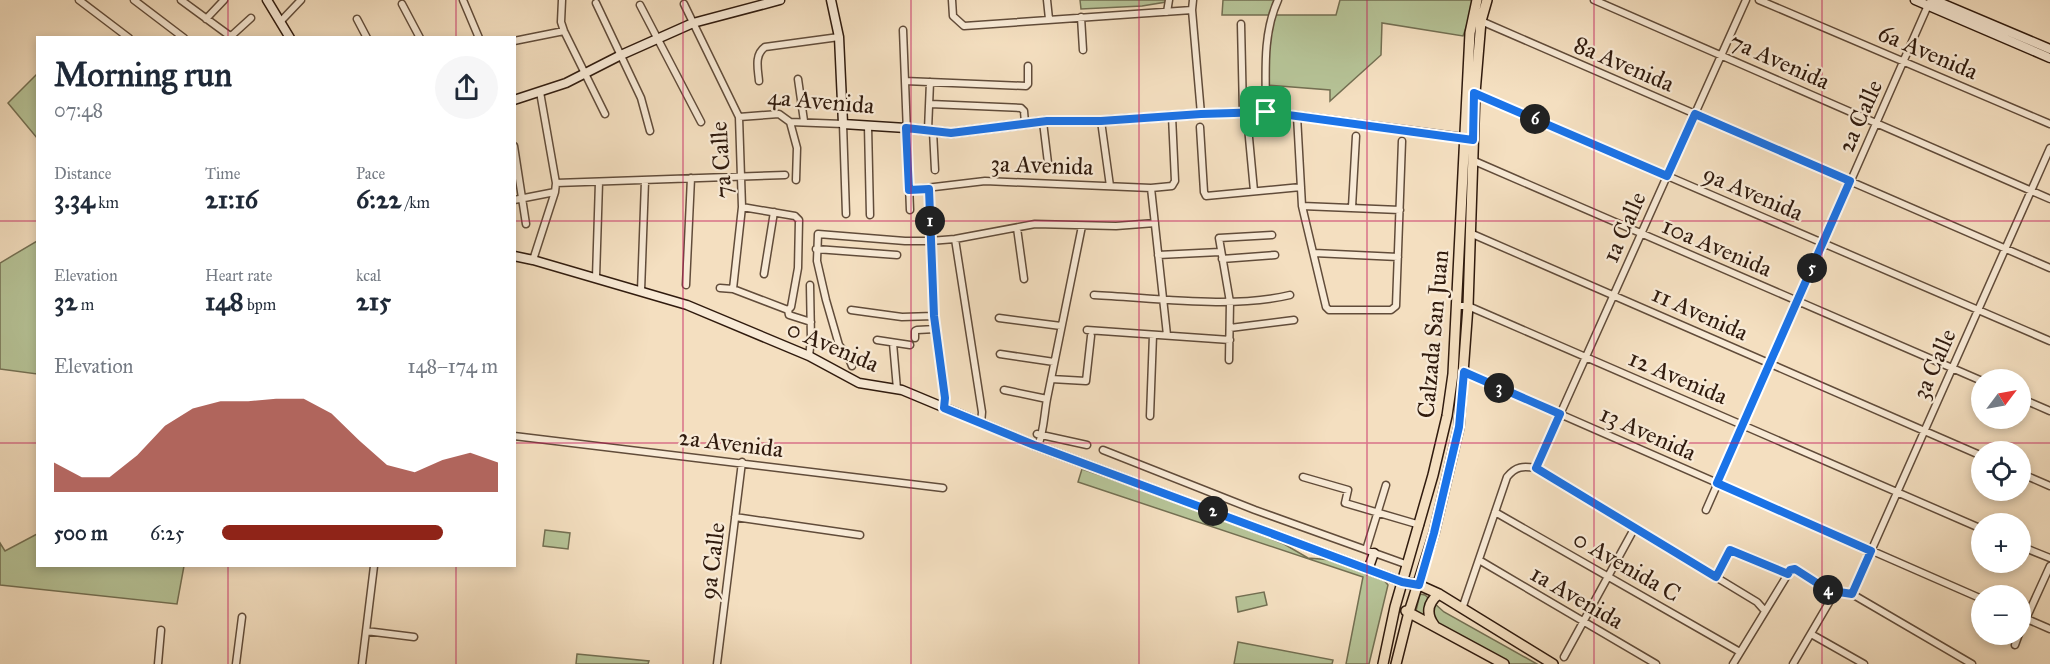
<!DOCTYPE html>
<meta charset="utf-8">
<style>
:root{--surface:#fff;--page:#f6f6f7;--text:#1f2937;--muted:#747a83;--accent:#8f2418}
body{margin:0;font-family:"IM FELL Great Primer",serif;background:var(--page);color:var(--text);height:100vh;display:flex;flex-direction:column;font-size:22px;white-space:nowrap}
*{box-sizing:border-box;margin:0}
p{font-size:20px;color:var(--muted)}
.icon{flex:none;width:33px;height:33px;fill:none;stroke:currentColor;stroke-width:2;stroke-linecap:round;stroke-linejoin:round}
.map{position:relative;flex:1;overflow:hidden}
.side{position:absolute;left:36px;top:36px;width:480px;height:531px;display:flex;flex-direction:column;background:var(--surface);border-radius:0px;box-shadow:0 3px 9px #0003}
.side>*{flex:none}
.needle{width:39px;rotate:58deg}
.buttons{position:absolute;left:1971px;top:369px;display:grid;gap:12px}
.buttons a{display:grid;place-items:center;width:60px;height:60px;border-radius:50%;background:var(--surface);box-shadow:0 3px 9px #0003;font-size:30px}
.pin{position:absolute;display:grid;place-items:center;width:51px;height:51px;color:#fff;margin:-26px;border-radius:12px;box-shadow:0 3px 9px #0006}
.km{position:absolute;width:30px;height:30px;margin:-15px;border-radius:50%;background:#222;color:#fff;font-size:16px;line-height:30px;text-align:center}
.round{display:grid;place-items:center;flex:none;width:63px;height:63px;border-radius:32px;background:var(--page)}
.headline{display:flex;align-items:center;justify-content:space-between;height:102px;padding:0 18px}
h1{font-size:33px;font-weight:700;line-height:45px}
.figures{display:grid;grid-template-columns:repeat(3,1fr);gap:9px;height:102px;padding:6px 18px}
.figures div{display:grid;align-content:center}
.figures b{font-size:26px;font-weight:700}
.figures small{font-size:16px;font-weight:400}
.figures p{font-size:16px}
.chart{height:168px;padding:12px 18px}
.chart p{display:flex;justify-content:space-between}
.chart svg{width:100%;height:108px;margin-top:6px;fill:var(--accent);opacity:.7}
ul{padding:0 18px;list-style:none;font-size:20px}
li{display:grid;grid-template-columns:96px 72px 1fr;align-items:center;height:45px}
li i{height:15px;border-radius:8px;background:var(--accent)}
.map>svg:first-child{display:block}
.green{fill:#b6c397;stroke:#736f52;stroke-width:1.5}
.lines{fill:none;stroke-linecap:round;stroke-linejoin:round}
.street-casing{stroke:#614c3a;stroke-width:9}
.secondary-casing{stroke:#301b0e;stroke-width:11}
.primary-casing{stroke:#301b0e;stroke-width:12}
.street{stroke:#f8ead6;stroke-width:6}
.secondary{stroke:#f8ead6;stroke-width:8}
.primary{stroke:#f4dfc0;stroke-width:9}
.route-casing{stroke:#fff;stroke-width:12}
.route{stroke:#1a73e8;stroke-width:8}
.grid{fill:none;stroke:#c2185b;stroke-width:1.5;stroke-opacity:0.55}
.labels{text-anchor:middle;stroke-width:4.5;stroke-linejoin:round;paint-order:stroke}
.street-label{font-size:24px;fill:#301b0e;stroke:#f8ead6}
</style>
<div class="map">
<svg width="2050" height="664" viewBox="0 0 2050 664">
<rect width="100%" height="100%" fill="#f4dfc0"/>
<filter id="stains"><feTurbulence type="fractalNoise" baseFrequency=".00333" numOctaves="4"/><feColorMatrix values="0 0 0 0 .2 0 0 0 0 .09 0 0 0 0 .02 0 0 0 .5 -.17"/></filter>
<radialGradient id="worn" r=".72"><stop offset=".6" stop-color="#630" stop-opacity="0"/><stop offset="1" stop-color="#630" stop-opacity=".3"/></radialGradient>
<path class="green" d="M1080,0h86v2l-24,4 -61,3z
M1223,0h55l-6,15h64l4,-15h136l-13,36 -81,-13 -1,32 -51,46v-11l-64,-5 5,-70h-49z
M37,74v64l-29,-35z
M37,241v133l-37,-5v-106z
M1082,469l88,30 114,45 24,14 24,2 50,18 6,7 -19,79h-23l17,-87 -285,-95z
M545,530l25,3 -2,16 -25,-3z
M37,534l1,32h146l-7,38 -177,-19v-42l5,8z
M1264,592l3,13 -29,7 -2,-15z
M1420,594l5,1 19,17 93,52h-31l-91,-49z
M1238,642l95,18 -1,4h-98z
M577,654l72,7 -1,3h-72z"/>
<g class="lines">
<g class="street-casing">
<path id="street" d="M79,0l50,38
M134,0l50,38
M181,0l49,36
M463,0l16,38
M562,0l-1,22 3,9 41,83
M952,0l1,16 11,10 228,-16
M1047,0l2,19
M1193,0l-1,10 9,104
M1594,0l456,199
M1759,0l291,124
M596,3l45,95 9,33
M402,4l18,34
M684,4l55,113 3,90 -9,82
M640,5l61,117
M1167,12l2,-12
M1081,17l2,33
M206,19l18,-19
M357,19l10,19
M281,21l20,-21
M1481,21l569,247
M1241,24l2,88
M903,30l7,180
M229,38l22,-20
M514,41l50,-10
M798,79l6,42
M759,81c-1,-12 -5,-26 6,-34l74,-10
M905,81l121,5 2,-2v-18
M1475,93l575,248
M930,104l91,4 3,3 1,12
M1266,112c0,-37 -4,-77 12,-112
M1297,116l5,90 24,101 3,3h62l5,-4 6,-165
M739,117l40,-3 11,8 53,2 3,90
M1101,121l9,65
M790,122l7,26 -1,32
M1043,122l5,41
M868,126l2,89
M1200,127l4,65 2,4 95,-9
M1248,127l6,64
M928,130l2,-48
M933,131l2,39
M514,146l12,78
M1472,160l510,221
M556,183l229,-8
M1151,188l16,147
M929,189l5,127 11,82 -1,10
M909,190l76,-9 166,7 21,-2 3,-5 -3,-65
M514,200l41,-8
M1302,206l98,4
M742,207l53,9 4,4 -1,48 -7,39 -3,3
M1352,207l4,-71
M1017,228l7,51
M1470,233l512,223
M955,239l27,173 -1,12
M816,249l81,6
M1314,253l84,4
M1158,255l62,-3
M1222,259l53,-4
M533,260l22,-68 1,-9 -16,-91
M764,274l10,-62
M596,278l3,-96
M686,285l5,-107
M720,288l13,1 55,21
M641,291l4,-110
M1094,295c61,3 138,14 196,0
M1458,306h10l514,223
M788,310l1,5 22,7
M851,310l51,7 32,-1
M999,318l62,8
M1230,328l64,-8
M1087,330l143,10
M915,338v-7l2,-1 19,-1
M877,340l33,5
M893,343l4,46
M1000,354l54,8
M809,356l2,-16 -1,-55
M1229,360l1,-58 -11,-64 53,-3
M852,366l-4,-10 -9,-11 -13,-45 -9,-39 1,-27 87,7h25l25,-2 80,-15 81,2 39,-3
M1464,372l518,227
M1051,379l35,2 5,-45
M1004,390l43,9
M2020,398l30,13
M1150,416l3,-81
M1037,434l50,11
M514,436l429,52
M1038,446c6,-15 6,-31 9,-47l35,-173
M1103,450l152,60 153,55
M1536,468l210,-468
M2020,473l30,13
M1303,477l45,13 -3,13 75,22
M1706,510l223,-507
M1495,512l245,140
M735,517l125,18
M2020,546l30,12
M1366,550l20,-65
M1479,560l177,104
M1716,577l14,-27 58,24 2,-4 5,-1 39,25 5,-2 13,2 120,70
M1852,594l198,-446
M1462,609l45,-132c9,-11 16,-11 29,-9l221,134 8,9
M2020,616l30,13
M366,631l48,6
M2020,632l30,-66
M1811,634l53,30
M2015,645l4,-11
M1564,657l70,-128
M158,664l3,-34
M236,664l6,-47
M362,664l12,-98
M717,664l25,-202
M1733,664l55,-90
M1793,664l41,-70"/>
</g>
<g class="secondary-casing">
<path id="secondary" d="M267,0l23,38
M831,0l8,37 4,87 63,4 45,5 96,-12h54l100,-7 65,-2 204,27
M1915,0l135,58
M1934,0l116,49
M514,100l52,-17 55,-28 72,-32 87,-23
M514,256l19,4 154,45 122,51 50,27 43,7 132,55 368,137
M1368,570l6,-17"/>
</g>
<g class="primary-casing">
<path id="primary" d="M1402,582l17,3 20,9 114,70
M1406,611l98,53
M1434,625c-8,-11 -7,-22 5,-31
M1383,664l12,-57 38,-132 14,-59 6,-42 17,-341 7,-33
M1396,664l13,-52 25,-79 25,-106 9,-121 7,-213 6,-72 6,-21"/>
</g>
<use href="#street" class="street"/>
<use href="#secondary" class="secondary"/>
<use href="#primary" class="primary"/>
</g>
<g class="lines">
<g class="route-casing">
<path id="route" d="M1474,93l193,83 28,-62 155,67 -133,302 154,68 -19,43 -13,-2 -5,2 -39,-25 -5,1 -2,4 -58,-24 -14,27 -180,-109 24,-54 -96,-42 -5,55 -25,106 -15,52 -17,-3 -368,-137 -90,-37 1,-10 -11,-82 -5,-127 -20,1 -3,-62 45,5 96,-12h54l100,-7 65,-2 207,28z"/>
</g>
<use href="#route" class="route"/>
</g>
<path class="grid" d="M228,0v38M456,0v38M683,0v664M911,0v664M1139,0v664M1367,0v664M1594,0v664M1822,0v664M0,221h38M514,221h1536M0,443h38M514,443h1536M228,566v98M456,566v98"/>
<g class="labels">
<g class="street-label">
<text transform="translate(1928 52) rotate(23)" y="8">6a Avenida</text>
<text transform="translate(1780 61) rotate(24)" y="8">7a Avenida</text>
<text transform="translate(1624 64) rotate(23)" y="8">8a Avenida</text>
<text transform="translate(821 101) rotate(5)" y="8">4a Avenida</text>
<text transform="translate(1860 116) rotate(-66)" y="8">2a Calle</text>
<text transform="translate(721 160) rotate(-94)" y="8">7a Calle</text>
<text transform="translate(1042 165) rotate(2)" y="8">3a Avenida</text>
<text transform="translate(1753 193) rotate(23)" y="8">9a Avenida</text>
<text transform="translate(1624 227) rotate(-66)" y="8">1a Calle</text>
<text transform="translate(1717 247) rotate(23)" y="8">10a Avenida</text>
<text transform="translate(1700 313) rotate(24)" y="8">11 Avenida</text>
<text transform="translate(1433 334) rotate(-85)" y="8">Calzada San Juan</text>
<text transform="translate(833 346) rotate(23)" y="8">0 Avenida</text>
<text transform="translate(1934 364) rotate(-66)" y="8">3a Calle</text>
<text transform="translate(1678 377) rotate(23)" y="8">12 Avenida</text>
<text transform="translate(1648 433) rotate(24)" y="8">13 Avenida</text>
<text transform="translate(731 443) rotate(7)" y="8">2a Avenida</text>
<text transform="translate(712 561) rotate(-83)" y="8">9a Calle</text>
<text transform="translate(1627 566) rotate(30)" y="8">0 Avenida C</text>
<text transform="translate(1577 597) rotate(30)" y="8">1a Avenida</text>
</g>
</g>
<rect width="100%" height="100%" filter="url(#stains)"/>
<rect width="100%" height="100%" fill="url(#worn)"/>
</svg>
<div class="buttons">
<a><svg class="needle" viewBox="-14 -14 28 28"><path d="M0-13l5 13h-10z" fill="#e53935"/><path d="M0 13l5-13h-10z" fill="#747a83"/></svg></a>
<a><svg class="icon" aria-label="locate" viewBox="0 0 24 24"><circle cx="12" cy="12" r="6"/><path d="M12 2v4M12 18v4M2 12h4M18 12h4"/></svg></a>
<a>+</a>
<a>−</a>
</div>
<div class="pin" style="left:1266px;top:112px;background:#1e9e55"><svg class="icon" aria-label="arrive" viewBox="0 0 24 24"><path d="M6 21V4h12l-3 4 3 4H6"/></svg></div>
<b class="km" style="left:930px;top:221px">1</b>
<b class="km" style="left:1213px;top:511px">2</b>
<b class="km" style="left:1499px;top:388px">3</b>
<b class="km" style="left:1828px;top:590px">4</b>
<b class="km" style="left:1812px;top:268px">5</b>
<b class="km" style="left:1535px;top:119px">6</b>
<section class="side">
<div class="headline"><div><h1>Morning run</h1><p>07:48</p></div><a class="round"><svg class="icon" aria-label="share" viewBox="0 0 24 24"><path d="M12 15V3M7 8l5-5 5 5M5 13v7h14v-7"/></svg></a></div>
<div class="figures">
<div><p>Distance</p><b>3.34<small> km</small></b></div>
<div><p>Time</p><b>21:16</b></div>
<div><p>Pace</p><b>6:22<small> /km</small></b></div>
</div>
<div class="figures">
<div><p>Elevation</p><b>32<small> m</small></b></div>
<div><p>Heart rate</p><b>148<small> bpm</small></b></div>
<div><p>kcal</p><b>215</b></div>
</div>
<div class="chart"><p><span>Elevation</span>148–174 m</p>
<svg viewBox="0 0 160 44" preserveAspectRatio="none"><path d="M0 44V32L10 38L20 38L30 29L40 17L50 10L60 7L70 7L80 6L90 6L100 12L110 23L120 33L130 36L140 31L150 28L160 32V44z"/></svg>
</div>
<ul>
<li><b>500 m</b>6:25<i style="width:80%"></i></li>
</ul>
</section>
</div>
